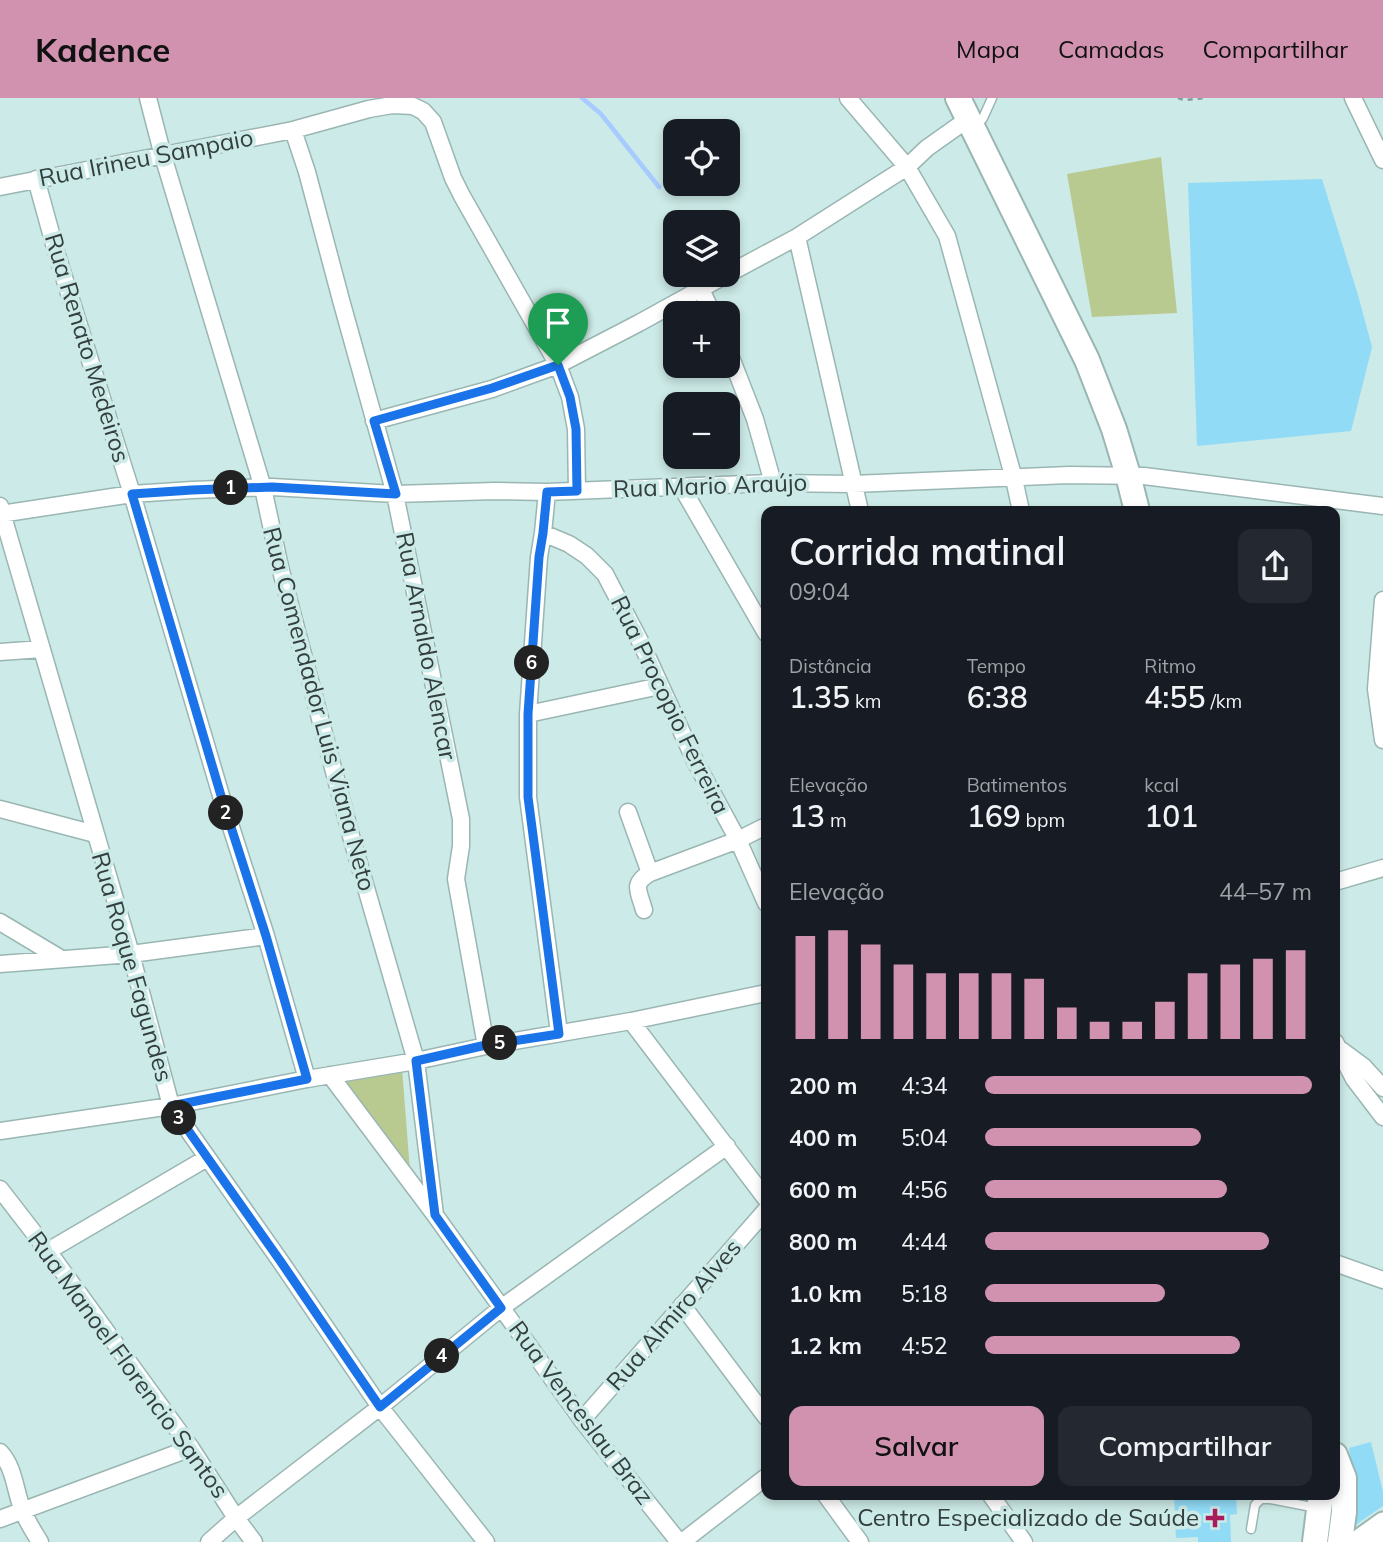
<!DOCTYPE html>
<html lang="pt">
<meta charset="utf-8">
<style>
:root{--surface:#171b24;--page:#242831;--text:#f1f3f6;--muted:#9ea1a6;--accent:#d192b0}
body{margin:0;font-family:Mulish,sans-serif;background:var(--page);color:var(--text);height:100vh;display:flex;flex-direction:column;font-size:26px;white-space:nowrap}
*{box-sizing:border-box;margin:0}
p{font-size:23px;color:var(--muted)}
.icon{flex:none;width:38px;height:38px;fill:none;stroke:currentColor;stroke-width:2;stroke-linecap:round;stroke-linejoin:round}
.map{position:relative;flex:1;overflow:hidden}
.side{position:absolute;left:761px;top:408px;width:579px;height:994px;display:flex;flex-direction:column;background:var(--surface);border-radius:14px;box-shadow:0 4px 10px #0003}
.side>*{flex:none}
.tools{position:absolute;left:663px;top:21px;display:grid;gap:14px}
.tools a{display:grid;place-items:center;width:77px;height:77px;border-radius:14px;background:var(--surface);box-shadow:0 4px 10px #0003;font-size:35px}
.pin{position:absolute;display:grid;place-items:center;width:60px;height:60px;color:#fff;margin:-72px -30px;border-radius:50% 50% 50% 0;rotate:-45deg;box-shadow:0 0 7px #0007}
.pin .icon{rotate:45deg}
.km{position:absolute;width:35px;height:35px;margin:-18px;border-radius:50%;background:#222;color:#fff;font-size:19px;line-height:35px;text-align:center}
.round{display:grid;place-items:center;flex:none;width:74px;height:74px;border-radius:14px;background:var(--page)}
.overview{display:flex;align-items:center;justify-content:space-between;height:119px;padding:0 28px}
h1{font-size:38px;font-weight:600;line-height:52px}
.metrics{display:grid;grid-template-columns:repeat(3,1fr);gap:10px;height:119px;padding:7px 28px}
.metrics div{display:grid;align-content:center}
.metrics b{font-size:30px;font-weight:600}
.metrics small{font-size:19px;font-weight:400}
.metrics p{font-size:19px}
.chart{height:196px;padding:14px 28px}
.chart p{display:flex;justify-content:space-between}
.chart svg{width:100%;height:126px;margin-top:7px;stroke:var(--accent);stroke-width:6}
.primary-button{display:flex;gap:14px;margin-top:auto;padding:14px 28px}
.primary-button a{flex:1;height:80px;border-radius:14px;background:var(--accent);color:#111;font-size:28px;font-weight:600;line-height:80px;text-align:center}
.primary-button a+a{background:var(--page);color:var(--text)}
ul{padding:0 28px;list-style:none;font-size:23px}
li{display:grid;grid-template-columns:112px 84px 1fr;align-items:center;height:52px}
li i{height:18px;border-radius:9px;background:var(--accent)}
header{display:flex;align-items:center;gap:42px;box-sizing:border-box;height:98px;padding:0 35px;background:var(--accent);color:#111}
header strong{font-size:33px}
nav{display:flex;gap:38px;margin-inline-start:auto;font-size:24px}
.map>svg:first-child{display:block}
.green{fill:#b9ca90}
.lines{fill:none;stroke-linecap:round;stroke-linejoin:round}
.stream{stroke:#a7cbff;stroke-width:4.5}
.building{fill:#91dbf7}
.service-casing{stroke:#9ab6b3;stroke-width:11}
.minor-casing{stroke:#9ab6b3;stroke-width:19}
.tertiary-casing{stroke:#9ab6b3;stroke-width:23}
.primary-casing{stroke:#9ab6b3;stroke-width:28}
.path{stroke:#889e9c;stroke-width:2.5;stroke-dasharray:5 5;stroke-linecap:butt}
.service{stroke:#fff;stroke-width:8}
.minor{stroke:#fff;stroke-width:16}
.tertiary{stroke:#fff;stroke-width:19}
.primary{stroke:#fff;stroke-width:24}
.route-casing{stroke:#fff;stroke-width:14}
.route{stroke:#1a73e8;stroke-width:9}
.poi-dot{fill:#a91c5b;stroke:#cceae7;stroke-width:2.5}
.labels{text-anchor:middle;stroke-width:7;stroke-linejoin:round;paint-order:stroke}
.street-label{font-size:24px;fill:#333f3e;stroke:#cceae7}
.poi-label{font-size:24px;fill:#333f3e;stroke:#cceae7;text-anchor:end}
</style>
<header>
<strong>Kadence</strong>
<nav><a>Mapa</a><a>Camadas</a><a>Compartilhar</a></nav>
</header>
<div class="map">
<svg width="1383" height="1444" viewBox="0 0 1383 1444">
<rect width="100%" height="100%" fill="#cceae7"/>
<path class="green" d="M1161,59l16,156 -85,4 -25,-143z
M402,970l8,103 -65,-91z"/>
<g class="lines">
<path class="stream" d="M582,0l19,16 58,73"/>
</g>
<path class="building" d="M1322,81l36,116 14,52 -21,84 -154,15 -9,-263z
M1371,1344l12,50v14l-32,22 4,-44 -6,-36z
M1174,1396h62l1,20 -7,1 1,27h-33v-5l-22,1 -1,-17h8v-9l-8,1z"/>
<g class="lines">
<g class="service-casing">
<path id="service" d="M975,30l8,-10 9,-20
M1251,1431l4,-24 6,-6h9l47,9"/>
</g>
<g class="minor-casing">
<path id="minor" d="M148,0l15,58 100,332 17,79 71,269 65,225 19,154
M848,0l59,69 40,69 67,243 7,32
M1353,0l30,62
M293,32l14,42 34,128 54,194 66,325v27l-5,33 30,167
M36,81l21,76 75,239 90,305 44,137 41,143
M0,89l293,-57 76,-21 23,-4 21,1 10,5 10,11 20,56 9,18 96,169 12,32 6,32 1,62
M797,139l63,274
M728,176l69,-37 110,-70 20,-19 41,-29
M701,191l11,24
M728,252l27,69 18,64
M374,323l118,-32 66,-24 81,-42 87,-48
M681,388l85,147
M547,394l-4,41 -4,24 -11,157v83l31,236
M0,408l131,448 40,152 110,156 99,145 106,135
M0,416l132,-20 60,-4 80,-3 123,7 100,-3 52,1 226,-9 80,1 216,-9 75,1 239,30
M543,435l26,11 18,12 18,18 37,71 54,118 42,77 28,63
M1383,502l-7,89 7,51
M0,554l42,-3
M528,616l132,-28
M0,711l95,25
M628,714l22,61
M1335,784l48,-14
M644,812c-5,-19 -13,-26 6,-37l88,-33 28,-14
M0,824l60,36
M0,866l131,-10 135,-18
M631,923l135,178
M1335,944l19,37 29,38
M1341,952l23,17 19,21
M330,977l105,140 147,205 97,122
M0,1033l171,-25 136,-27 109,-18 70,-15 145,-25 135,-28
M0,1091l48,62 143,197 45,70 18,24
M48,1153l159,-93
M1335,1165l48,17
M682,1207l84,112
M582,1322l184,-210
M0,1354c15,16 15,40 23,59 4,11 11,21 17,31
M825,1396l35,48
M990,1396l34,48
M0,1421l191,-71
M209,1444l27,-24 144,-111 121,-99 226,-162
M682,1444l84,-65"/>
</g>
<g class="tertiary-casing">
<path id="tertiary" d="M1355,1444l28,-20
M1380,1444l3,-3"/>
</g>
<g class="primary-casing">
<path id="primary" d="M958,0l129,262 27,69 14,46 9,36
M1335,1357l9,23v34l-4,30
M1315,1444l6,-48"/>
</g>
<path class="path" d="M1178,0l6,2 22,-2"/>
<use href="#service" class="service"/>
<use href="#minor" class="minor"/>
<use href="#tertiary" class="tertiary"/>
<use href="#primary" class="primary"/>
</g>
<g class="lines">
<g class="route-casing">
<path id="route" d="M558,267l12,32 6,32 1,62 -30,1 -4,41 -4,24 -11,157v83l31,237 -73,11 -70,16 19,154 66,93 -121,99 -99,-145 -110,-156 136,-27 -41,-143 -44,-137 -90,-305 60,-4 80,-3 124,7 -22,-73 118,-33z"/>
</g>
<use href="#route" class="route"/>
</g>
<path class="poi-dot" d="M1211.5 1409.5h7v7h7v7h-7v7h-7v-7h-7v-7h7z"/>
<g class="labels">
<g class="street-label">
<text transform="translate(146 60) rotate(-11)" y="8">Rua Irineu Sampaio</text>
<text transform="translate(87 250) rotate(73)" y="8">Rua Renato Medeiros</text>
<text transform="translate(710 388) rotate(-2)" y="8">Rua Mario Araújo</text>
<text transform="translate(426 548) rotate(79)" y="8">Rua Arnaldo Alencar</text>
<text transform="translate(670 607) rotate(64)" y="8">Rua Procopio Ferreira</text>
<text transform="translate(319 611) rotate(75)" y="8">Rua Comendador Luis Viana Neto</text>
<text transform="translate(132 869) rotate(74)" y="8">Rua Roque Fagundes</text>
<text transform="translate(674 1217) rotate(-49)" y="8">Rua Almiro Alves</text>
<text transform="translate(128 1267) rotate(54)" y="8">Rua Manoel Florencio Santos</text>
<text transform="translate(581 1315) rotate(53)" y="8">Rua Venceslau Braz</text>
</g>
<g class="poi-label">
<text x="1199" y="1428">Centro Especializado de Saúde</text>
</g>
</g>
</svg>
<div class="tools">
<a><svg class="icon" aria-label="locate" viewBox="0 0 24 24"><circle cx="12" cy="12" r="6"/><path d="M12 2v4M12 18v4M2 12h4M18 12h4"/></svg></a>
<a><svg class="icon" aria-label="layers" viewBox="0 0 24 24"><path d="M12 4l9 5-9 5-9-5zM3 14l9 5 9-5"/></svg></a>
<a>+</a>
<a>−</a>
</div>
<div class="pin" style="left:558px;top:267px;background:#1e9e55"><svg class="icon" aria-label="arrive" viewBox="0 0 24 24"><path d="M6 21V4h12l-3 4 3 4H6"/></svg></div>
<b class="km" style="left:231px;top:390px">1</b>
<b class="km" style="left:226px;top:715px">2</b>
<b class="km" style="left:179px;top:1020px">3</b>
<b class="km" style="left:442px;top:1258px">4</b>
<b class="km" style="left:500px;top:945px">5</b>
<b class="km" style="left:532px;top:565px">6</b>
<section class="side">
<div class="overview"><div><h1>Corrida matinal</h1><p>09:04</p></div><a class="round"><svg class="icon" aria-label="share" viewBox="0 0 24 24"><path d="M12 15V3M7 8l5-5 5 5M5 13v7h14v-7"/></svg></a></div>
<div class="metrics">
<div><p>Distância</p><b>1.35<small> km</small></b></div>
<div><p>Tempo</p><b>6:38</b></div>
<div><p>Ritmo</p><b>4:55<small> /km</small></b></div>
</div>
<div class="metrics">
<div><p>Elevação</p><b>13<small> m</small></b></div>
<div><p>Batimentos</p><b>169<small> bpm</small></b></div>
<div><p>kcal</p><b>101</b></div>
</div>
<div class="chart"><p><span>Elevação</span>44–57 m</p>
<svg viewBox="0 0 160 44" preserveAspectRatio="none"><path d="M5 44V8M15 44V6M25 44V11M35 44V18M45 44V21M55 44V21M65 44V21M75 44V23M85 44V33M95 44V38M105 44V38M115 44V31M125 44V21M135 44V18M145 44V16M155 44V13"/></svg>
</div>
<ul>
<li><b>200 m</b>4:34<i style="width:100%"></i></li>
<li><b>400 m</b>5:04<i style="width:66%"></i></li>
<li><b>600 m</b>4:56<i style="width:74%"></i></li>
<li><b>800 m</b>4:44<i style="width:87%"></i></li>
<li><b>1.0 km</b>5:18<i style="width:55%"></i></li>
<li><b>1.2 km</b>4:52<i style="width:78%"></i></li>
</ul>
<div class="primary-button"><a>Salvar</a><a>Compartilhar</a></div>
</section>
</div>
